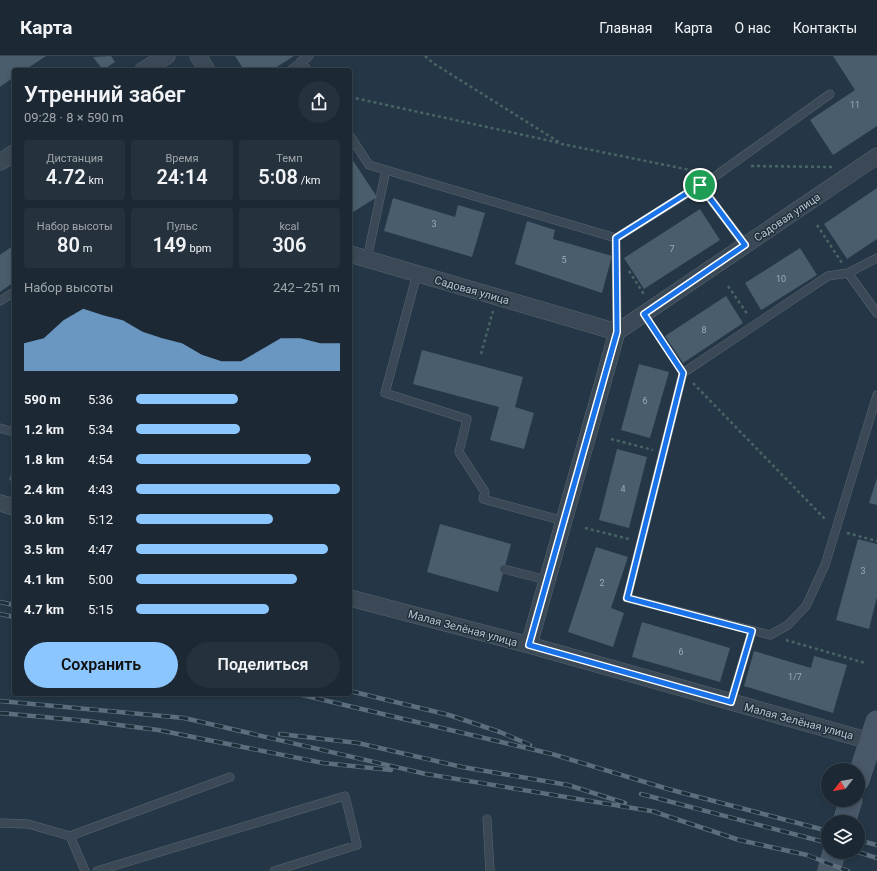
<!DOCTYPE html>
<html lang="ru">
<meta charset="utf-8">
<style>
:root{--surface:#1c2934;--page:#25313c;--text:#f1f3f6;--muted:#a0a6ac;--line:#3a454f;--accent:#8cc6ff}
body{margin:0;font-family:Roboto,sans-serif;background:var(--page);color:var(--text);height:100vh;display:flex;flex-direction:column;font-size:15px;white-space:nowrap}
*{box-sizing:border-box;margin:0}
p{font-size:13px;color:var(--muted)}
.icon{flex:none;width:22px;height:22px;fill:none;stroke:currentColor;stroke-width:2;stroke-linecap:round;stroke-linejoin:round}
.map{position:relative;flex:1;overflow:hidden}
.panel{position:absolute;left:12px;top:12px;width:340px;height:628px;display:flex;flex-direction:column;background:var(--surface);border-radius:4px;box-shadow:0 2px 6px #0003,0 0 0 1px var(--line)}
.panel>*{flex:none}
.needle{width:26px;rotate:239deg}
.controls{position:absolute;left:821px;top:707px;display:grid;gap:8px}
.controls a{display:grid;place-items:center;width:44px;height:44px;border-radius:50%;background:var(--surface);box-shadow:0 2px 6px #0003,0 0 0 1px var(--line);font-size:20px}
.pin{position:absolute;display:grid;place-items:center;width:34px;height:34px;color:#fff;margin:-17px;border:2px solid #fff;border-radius:50%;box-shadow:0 1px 4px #0007}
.round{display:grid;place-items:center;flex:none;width:42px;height:42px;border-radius:21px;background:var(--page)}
.summary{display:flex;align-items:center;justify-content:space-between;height:68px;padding:0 12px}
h1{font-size:22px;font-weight:600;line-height:30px}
.stats{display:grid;grid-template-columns:repeat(3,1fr);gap:6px;height:68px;padding:4px 12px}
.stats div{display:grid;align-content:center;border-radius:4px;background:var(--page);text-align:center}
.stats b{font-size:20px;font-weight:600}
.stats small{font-size:11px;font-weight:400}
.stats p{font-size:11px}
.chart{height:112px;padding:8px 12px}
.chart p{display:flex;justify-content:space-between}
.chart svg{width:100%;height:72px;margin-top:4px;fill:var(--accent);opacity:.7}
.button{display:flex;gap:8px;margin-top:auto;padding:8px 12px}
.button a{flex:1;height:46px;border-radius:24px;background:var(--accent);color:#111;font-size:16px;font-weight:600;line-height:46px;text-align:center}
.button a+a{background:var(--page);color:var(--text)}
ul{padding:0 12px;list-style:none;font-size:13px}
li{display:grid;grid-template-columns:64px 48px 1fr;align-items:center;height:30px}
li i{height:10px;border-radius:5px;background:var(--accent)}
header{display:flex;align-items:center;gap:24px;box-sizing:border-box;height:56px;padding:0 20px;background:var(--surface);border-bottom:1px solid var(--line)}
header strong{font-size:19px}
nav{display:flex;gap:22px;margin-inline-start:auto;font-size:14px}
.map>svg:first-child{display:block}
.building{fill:#495d6c}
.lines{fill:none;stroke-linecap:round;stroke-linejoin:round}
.lane-casing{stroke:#596672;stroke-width:9}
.street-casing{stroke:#596672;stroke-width:17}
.secondary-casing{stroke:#596672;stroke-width:23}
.path{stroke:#486464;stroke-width:2.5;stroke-dasharray:3 3;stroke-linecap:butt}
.lane{stroke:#3a4955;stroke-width:8}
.street{stroke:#3a4955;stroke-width:16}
.secondary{stroke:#485869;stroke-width:22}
.rail-casing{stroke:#5c6d7c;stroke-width:4.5}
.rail{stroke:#1e2e3b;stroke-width:3;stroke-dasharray:9;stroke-linecap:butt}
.route-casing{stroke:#fff;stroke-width:8}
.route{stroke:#1a73e8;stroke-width:5}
.labels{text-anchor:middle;stroke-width:3;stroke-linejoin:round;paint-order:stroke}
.number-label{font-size:9px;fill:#9caab6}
.street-label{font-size:11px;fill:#b8c3ce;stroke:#1e2e3b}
</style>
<header>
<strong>Карта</strong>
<nav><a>Главная</a><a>Карта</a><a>О нас</a><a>Контакты</a></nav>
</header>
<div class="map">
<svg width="877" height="815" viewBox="0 0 877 815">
<rect width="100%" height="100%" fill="#253746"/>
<path class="building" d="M0,0h46l-21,14h-11v7l-14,10z
M111,0l4,6 -12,8 -10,-13z
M235,0h59l-22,14h-28z
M833,0h44v70l-44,29 -23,-35 45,-30z
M350,100l27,41 -27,17z
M877,132v51l-30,20 -23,-35z
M393,142l62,19 3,-12 27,8 -13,44 -88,-26z
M700,153l20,31 -76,49 -20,-31z
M527,165l28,9 -2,9 59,17 -10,37 -87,-29z
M14,189v37l-14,10v-37z
M800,192l17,27 -56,35 -16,-27z
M726,240l17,27 -60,40 -18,-27z
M422,294l101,27 -8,30 19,6 -10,36 -34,-9 9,-33 -86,-23z
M639,308l30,8 -19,66 -29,-8z
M617,393l30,8 -18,71 -30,-8z
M14,408v18l-5,-2z
M877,422v27l-8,-2z
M440,468l71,20 -13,48 -71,-20z
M858,483l19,5v53l-8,32 -33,-9z
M596,491l32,10 -17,51 13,5 -11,34 -45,-15z
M642,566l88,26 -10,34 -88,-25z
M754,595l57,17 3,-12 33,9 -14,48 -89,-27z"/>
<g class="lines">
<g class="lane-casing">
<path id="lane" d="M301,5l6,9
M291,14l18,-14
M350,80l19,29 247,73 101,-63 113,-81
M700,129l45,60
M616,182l1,94
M877,202l-29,15 -20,3 -145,97 -56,225 143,37 18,-10 18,-19 19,-41 52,-170
M367,203l19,-89
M848,217l29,40
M417,218l-32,119 82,26 -8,33 26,40 -2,7 81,22
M0,245l14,-9
M0,372l14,4
M504,513l43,11
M731,646l21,-71
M487,763l3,52
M0,767l28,1 42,12 160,-59
M70,780l15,35
M97,815l248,-75 12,49 -83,26"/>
</g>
<g class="street-casing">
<path id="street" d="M198,0l9,14
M143,14l24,-14
M0,106l14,-9
M350,198l267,78 260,-176
M0,447l14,4
M350,542l179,47 348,98
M529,589l88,-313"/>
</g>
<g class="secondary-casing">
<path id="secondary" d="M858,724l19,-58
M844,766l7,-22
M829,815l5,-19"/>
</g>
<path class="path" d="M425,0l8,7 129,81 138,28
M350,41l210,46
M751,110l81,1
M817,169l25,38
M629,215l16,25
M728,230l20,29
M652,270l25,38
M481,298l12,-43
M693,327l133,137
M611,383l42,11
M585,472l44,11
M847,477l30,8
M786,584l79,23"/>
<use href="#lane" class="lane"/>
<use href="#street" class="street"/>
<use href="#secondary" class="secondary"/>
<g class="rail-casing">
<path id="rail" d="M0,546l14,3
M0,558l14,3
M350,635l99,24 51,17 30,13
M298,638l254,60 116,35 160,42
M0,645l184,17 242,56 231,38
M0,657l87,8 71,9 165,33 68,7
M280,678l78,9 104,24 106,18 57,18
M641,738l187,49
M652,755l87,29 68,15 41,16
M858,784l19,5
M858,796l19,6"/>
</g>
<use href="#rail" class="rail"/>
</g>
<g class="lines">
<g class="route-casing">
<path id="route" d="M700,129l45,60 -101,69 39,59 -56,225 125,33 -21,71 -202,-57 88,-313 -1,-94z"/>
</g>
<use href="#route" class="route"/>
</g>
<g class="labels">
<g class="number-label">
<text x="855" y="52">11</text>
<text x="434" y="171">3</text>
<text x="672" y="196">7</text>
<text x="564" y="207">5</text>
<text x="781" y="226">10</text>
<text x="704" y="277">8</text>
<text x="645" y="348">6</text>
<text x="623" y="436">4</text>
<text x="863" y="518">3</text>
<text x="602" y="530">2</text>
<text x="681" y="599">6</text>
<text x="795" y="624">1/7</text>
</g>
<g class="street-label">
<text transform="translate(787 161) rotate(-34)" y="4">Садовая улица</text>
<text transform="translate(472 234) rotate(16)" y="4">Садовая улица</text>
<text transform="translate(463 572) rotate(15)" y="4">Малая Зелёная улица</text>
<text transform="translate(799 665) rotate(15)" y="4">Малая Зелёная улица</text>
</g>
</g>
</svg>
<div class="controls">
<a><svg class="needle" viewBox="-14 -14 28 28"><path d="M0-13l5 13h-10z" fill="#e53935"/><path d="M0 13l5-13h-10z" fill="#a0a6ac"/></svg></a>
<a><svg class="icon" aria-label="layers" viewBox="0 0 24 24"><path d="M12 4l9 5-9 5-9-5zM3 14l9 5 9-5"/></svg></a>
</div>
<div class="pin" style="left:700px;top:129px;background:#1e9e55"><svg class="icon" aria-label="arrive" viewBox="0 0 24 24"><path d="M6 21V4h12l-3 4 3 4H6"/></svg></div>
<section class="panel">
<div class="summary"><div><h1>Утренний забег</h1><p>09:28 · 8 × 590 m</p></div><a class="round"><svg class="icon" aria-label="share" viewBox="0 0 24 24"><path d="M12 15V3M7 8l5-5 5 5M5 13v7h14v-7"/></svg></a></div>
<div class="stats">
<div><p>Дистанция</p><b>4.72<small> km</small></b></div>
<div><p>Время</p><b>24:14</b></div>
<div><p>Темп</p><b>5:08<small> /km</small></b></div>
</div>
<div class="stats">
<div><p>Набор высоты</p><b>80<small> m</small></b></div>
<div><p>Пульс</p><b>149<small> bpm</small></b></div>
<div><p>kcal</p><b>306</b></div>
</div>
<div class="chart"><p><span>Набор высоты</span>242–251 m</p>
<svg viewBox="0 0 160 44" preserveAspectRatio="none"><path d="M0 44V27L10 24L20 13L30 6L40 10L50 13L60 20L70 24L80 27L90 34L100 38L110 38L120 31L130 24L140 24L150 27L160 27V44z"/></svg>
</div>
<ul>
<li><b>590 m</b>5:36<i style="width:50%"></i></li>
<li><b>1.2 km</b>5:34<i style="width:51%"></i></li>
<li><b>1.8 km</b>4:54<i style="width:86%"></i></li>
<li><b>2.4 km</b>4:43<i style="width:100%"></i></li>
<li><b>3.0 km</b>5:12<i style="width:67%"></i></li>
<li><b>3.5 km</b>4:47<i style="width:94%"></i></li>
<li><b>4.1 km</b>5:00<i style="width:79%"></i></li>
<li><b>4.7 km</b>5:15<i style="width:65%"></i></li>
</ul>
<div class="button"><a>Сохранить</a><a>Поделиться</a></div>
</section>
</div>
